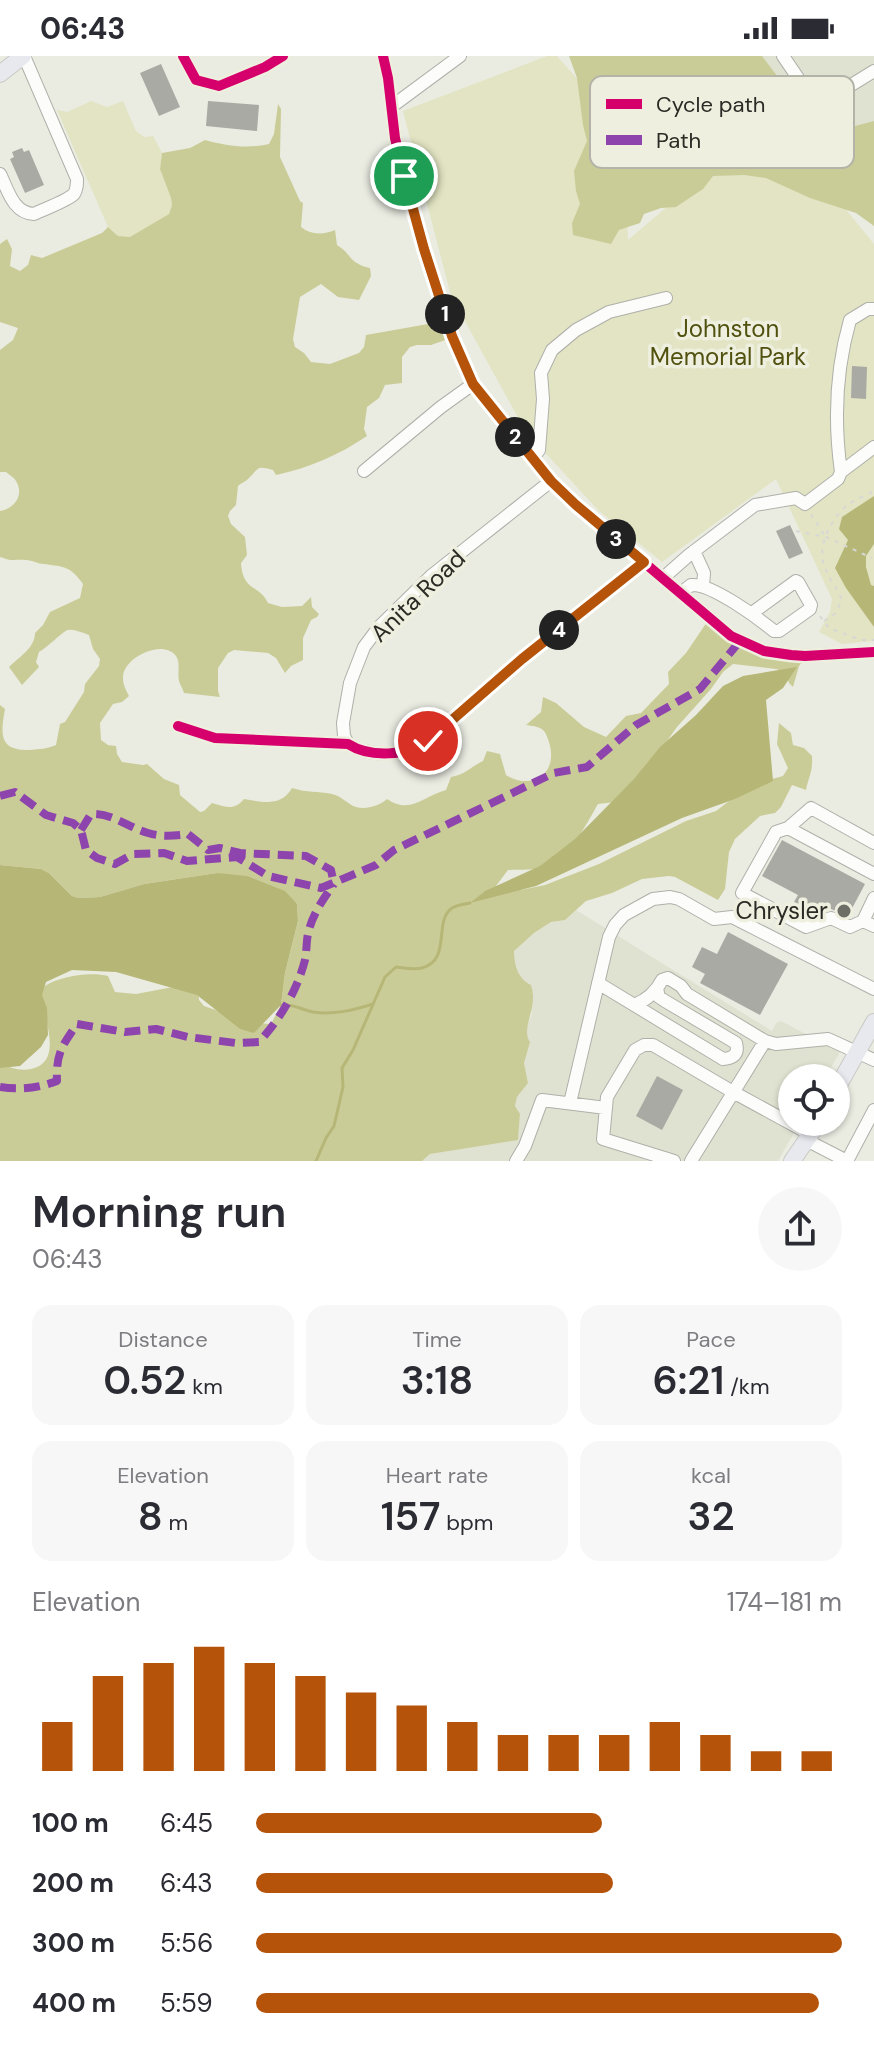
<!DOCTYPE html>
<meta charset="utf-8">
<style>
:root{--surface:#fff;--page:#f7f7f7;--text:#2b2b33;--muted:#7c7c81;--accent:#b45309}
body{margin:0;font-family:"DM Sans",sans-serif;background:var(--page);color:var(--text);height:100vh;display:flex;flex-direction:column;font-size:30px;white-space:nowrap}
*{box-sizing:border-box;margin:0}
p{font-size:26px;color:var(--muted)}
.icon{flex:none;width:44px;height:44px;fill:none;stroke:currentColor;stroke-width:2;stroke-linecap:round;stroke-linejoin:round}
.map{position:relative;height:1105px;overflow:hidden}
.details{display:flex;flex-direction:column;background:var(--surface);flex:1}
.details>*{flex:none}
.tools{position:absolute;left:778px;top:1008px;display:grid;gap:16px}
.tools a{display:grid;place-items:center;width:72px;height:72px;border-radius:50%;background:var(--surface);box-shadow:0 2px 6px #0004;font-size:40px}
.pin{position:absolute;display:grid;place-items:center;width:68px;height:68px;color:#fff;margin:-34px;border:4px solid #fff;border-radius:50%;box-shadow:0 2px 8px #0007}
.km{position:absolute;width:40px;height:40px;margin:-20px;border-radius:50%;background:#222;color:#fff;font-size:22px;line-height:40px;text-align:center}
.round{display:grid;place-items:center;flex:none;width:84px;height:84px;border-radius:42px;background:var(--page)}
.headline{display:flex;align-items:center;justify-content:space-between;height:136px;padding:0 32px}
h1{font-size:44px;font-weight:600;line-height:60px}
.metrics{display:grid;grid-template-columns:repeat(3,1fr);gap:12px;height:136px;padding:8px 32px}
.metrics div{display:grid;align-content:center;border-radius:20px;background:var(--page);text-align:center}
.metrics b{font-size:40px;font-weight:600}
.metrics small{font-size:22px;font-weight:400}
.metrics p{font-size:22px}
.chart{height:224px;padding:16px 32px}
.chart p{display:flex;justify-content:space-between}
.chart svg{width:100%;height:144px;margin-top:8px;stroke:var(--accent);stroke-width:6}
ul{padding:0 32px;list-style:none;font-size:26px}
li{display:grid;grid-template-columns:128px 96px 1fr;align-items:center;height:60px}
li i{height:20px;border-radius:10px;background:var(--accent)}
.status{display:flex;justify-content:space-between;align-items:center;height:56px;padding:0 40px;background:var(--surface);direction:ltr}
.status svg{height:22px;fill:currentColor}
.map>svg:first-child{display:block}
.built{fill:#e0e2d1}
.green{fill:#e2e4c3}
.forest{fill:#cacc97}
.water{fill:#b6b777}
.lines{fill:none;stroke-linecap:round;stroke-linejoin:round}
.stream{stroke:#b6b777;stroke-width:3}
.building{fill:#a9aaa3}
.minor-casing{stroke:#afb0a9;stroke-width:14}
.major-casing{stroke:#c9c9c5;stroke-width:18}
.path{stroke:#d7d8d5;stroke-width:2;stroke-dasharray:4 6;stroke-linecap:butt}
.minor{stroke:#fcfcfb;stroke-width:12}
.major{stroke:#e7e9ee;stroke-width:16}
.quiet{stroke:#8e44ad;stroke-width:8;stroke-dasharray:16 8;stroke-linecap:butt}
.cycleway-casing{stroke:#eeefdf;stroke-width:15}
.cycleway{stroke:#d6006c;stroke-width:10}
.route-casing{stroke:#fff;stroke-width:16}
.route{stroke:#b45309;stroke-width:10}
.poi-dot{fill:#6d6f67;stroke:#eeefdf;stroke-width:3}
.labels{text-anchor:middle;stroke-width:7;stroke-linejoin:round;paint-order:stroke}
.park-label{font-size:24px;fill:#51510f;stroke:#eeefdf}
.street-label{font-size:24px;fill:#2a2b25;stroke:#eeefdf}
.poi-label{font-size:24px;fill:#2a2b25;stroke:#eeefdf;text-anchor:end}
.key{fill:#eeefdf;stroke:#b3b4a7;stroke-width:2}
.key-label{font-size:22px;fill:#2a2b25}
</style>
<div class="status"><b>06:43</b><svg viewBox="0 0 49 12"><path d="M0 12V9h3v3zM5 12V6h3v6zM10 12V3h3v9zM15 12V0h3v12zM26 1h20v11H26zM47 4h2v5h-2z"/></svg></div>
<div class="map">
<svg width="874" height="1105" viewBox="0 0 874 1105">
<rect width="100%" height="100%" fill="#eaece2"/>
<path class="built" d="M762,0h112v65l-39,10 -9,-5h-6l-5,-5 -5,-1z
M576,854l196,121 4,-8 5,-2 59,31 -15,26h-33v44h8l-22,39h-356l8,-7 88,-15 2,-25 -5,-8 2,-9 11,-14 -4,-20 2,-34 6,-15 -5,-30 -8,-10 -5,-12 -1,-11 21,-18 17,-11 14,-2z"/>
<path class="green" d="M547,0h10l65,73 6,111 99,-84 112,45 35,43v397l-32,3 -23,-12 11,-20 2,-13 -56,-120 -114,83 -63,-51 -73,-79 -75,-136 -48,-185z
M91,45l16,6 16,-6 13,30 8,6 9,-1 9,17 -2,16 11,29 1,7 -3,9 -39,24 -12,-2 -10,-9 -51,-117 10,2z"/>
<path class="forest" d="M569,0h193l48,63 5,2 5,5 10,-2 5,7 39,-10v105l-18,-13 -46,-15 -44,-20 -22,-3 -31,1 -10,13 -27,18 -15,1 -17,6 -4,9 -21,7 -8,14 -38,-9 -1,-12 8,-19 -4,-13 -2,-20 13,-30 -4,-16 -6,-47z
M278,48l3,5 -1,48 20,44 3,2 -2,24c10,8 22,8 34,3l2,15c16,10 11,18 33,23l1,8 -12,24 -21,-3 -17,-13 -21,13 -7,42 2,8 9,6 7,9 19,2 29,-11 5,-6 2,-12 79,-14 6,17 -20,7h-14l-7,2 -8,10v26l-17,2 -6,13 -12,9 -3,22 3,7c-28,19 -58,32 -91,39l-3,-5c-18,-5 -13,-2 -25,9 -3,3 -7,4 -10,7l-2,19 -6,6 -2,5 3,8 14,13 2,18 -6,8c2,29 18,21 27,40l14,4 20,-1 9,-9 1,10 7,7 -2,3 -6,3 -8,18v22l-12,6 -6,7 -9,-15 -8,-5 -34,-3 -6,3 -10,15v23l2,6 -36,-4c-1,-4 -4,-8 -5,-12 -2,-8 2,-18 -3,-25 -13,-18 -54,2 -53,22 0,7 3,12 6,18l-7,6 -9,2 -13,19 1,17 7,5 8,1 1,8 5,8 21,3 4,-1 17,15 15,6 1,10 20,17 4,-1 8,-8c14,4 22,8 32,-4 19,3 37,8 48,-11 16,5 25,3 40,6 10,2 15,10 24,13 10,3 23,-1 31,-8 24,16 36,-3 59,-9l5,-13c16,-3 19,-10 32,-16l4,-10 13,3 6,21c26,16 53,-1 43,-33 -1,-3 -3,-9 -5,-11 -5,-5 -12,-5 -18,-6l15,-13 2,-15 13,6 28,24 22,10 20,-21 15,-3 28,-29 -1,-12 18,-19 23,-34 51,30 47,7 -8,10 -6,21 -4,-4 -4,-11 -9,-3 -43,-5 -10,8 -12,17 -34,38 -42,59 -20,16 -17,2c-14,24 -27,52 -53,63 -10,4 -26,2 -37,3l-15,20h28l24,-5 54,-21 87,-43 30,-10 25,-19 20,-10 22,-6 5,-8 -11,-24 2,-21 12,10 2,12 11,3 8,8c1,16 -3,19 -6,34l-14,-5 -11,22 -6,6 -15,3 -25,23 -6,13 -4,37 -7,11 -43,-23 -6,-1 -27,3 -30,14 -26,8 -21,19 -14,2 -17,11 -20,18c0,13 4,28 17,34 8,23 -11,43 -1,57l-6,21 4,20 -11,14 -2,9 5,8 -2,26 -88,14 -8,7h-422v-98c9,5 20,8 31,6 36,-8 9,-57 10,-80 13,-12 49,-18 67,-13l7,16 21,2 37,-7 25,-1 1,14 5,6 49,17 18,1 10,-19 4,-32 13,-52 -1,-17 -80,-31 -73,11 -44,13 -21,1 -7,-2 -23,-23 -8,-4 -41,-4v-160l5,4c-5,27 -5,41 24,41 11,-1 18,-1 27,-5l4,-21 5,-2 19,-30 1,-8 14,-18 1,-7 -7,-10 -4,-14c-6,-2 -15,-6 -21,-5 -5,1 -21,18 -29,22l-3,10 3,5 -17,18 -13,-18c10,-10 26,-19 26,-34l8,-8 7,-13 30,-14 3,-14c-13,-18 -18,-17 -39,-20 -6,0 -12,-4 -18,-4 -14,-1 -12,2 -26,-3v-46c13,-2 25,-15 16,-30 -2,-4 -7,-6 -10,-9h-6v-122l13,-10 5,-12 -18,-6v-78l7,-5 5,10 -2,17 10,5 8,-6 3,-10 11,3 60,-25 6,-6 10,9 12,1 39,-23 3,-9 -1,-7 -11,-29 2,-16 28,-5 15,-8c23,6 41,9 64,4l5,-10z"/>
<path class="water" d="M874,440v48l-8,12v11l5,18 3,1v41l-28,-39 -11,-20 13,-28 -9,-11 3,-12z
M797,611l-14,21 -17,12 7,81 -38,18 -53,19 -146,68 -66,17 15,-12 55,-25 35,-27 59,-60 26,-32 36,-32 27,-29 20,-10z
M0,809l41,4 8,4 23,23 7,2 21,-1 44,-13 73,-11 30,3 38,15 12,13 1,17 -13,52 -4,32 -27,28 -14,-4 -43,-34 -81,-23 -44,-2 -26,12 -4,13 5,13 1,27 -7,12 -21,19 -20,2z"/>
<g class="lines">
<path class="stream" d="M281,949c11,-2 21,5 32,7 21,3 41,-2 60,-8
M316,1105l10,-23 8,-12 9,-39 -1,-19 11,-18 32,-73 11,-10c8,1 18,3 26,1 30,-8 11,-47 30,-60 5,-3 13,-4 18,-5"/>
</g>
<path class="building" d="M161,8l19,43 -21,9 -19,-43z
M208,45l51,4 -2,26 -51,-5z
M22,92l2,4 5,-2 15,35 -19,8 -15,-34 4,-2 -2,-5z
M852,310l15,1 -1,32 -15,-1z
M790,469l13,28 -14,6 -13,-28z
M782,784l83,44 -17,32 -29,-12 -5,9 -20,-11 4,-7 -36,-19z
M728,876l60,32 -28,51 -60,-32 5,-9 -13,-7 10,-20 15,7z
M657,1020l26,14 -21,40 -26,-14z"/>
<g class="lines">
<g class="minor-casing">
<path id="minor" d="M183,0l13,24 23,6 46,-19 18,-11
M383,0l5,22 7,60 9,38 20,73 28,87 21,48 59,75 19,22 25,24 155,131 33,15 27,4 14,1 69,-4
M783,0l34,50 57,-35
M391,51l69,-51
M0,118c8,16 13,39 34,40 10,-5 33,-13 40,-20 3,-5 3,-9 3,-15l-53,-123
M532,403l7,-9 4,-51 -2,-26 11,-23 24,-20 33,-18 57,-14
M364,415l77,-64 32,-23
M841,416c-7,-50 -5,-103 9,-152l18,-11h6
M694,495l10,22 -1,13
M663,522l26,-23 66,-50 41,-7 9,6 33,-25 3,-7 33,-25
M681,537l10,-8c20,-2 67,33 83,46h5l31,-22 1,-4 -13,-23 -2,-1 -44,32
M178,670l37,12 133,6c22,14 60,12 80,-3l94,-82 122,-97
M348,688l-4,-8 -1,-13 7,-40 14,-36 15,-20 52,-51 120,-95
M788,772l-12,4 -34,61 64,34 25,-9 19,9 13,-6
M874,787l-63,-35 -23,20 86,46
M874,842l-11,23 11,5
M598,927l125,76c11,-1 16,-5 13,-16l-71,-42 -6,-4 -2,-8
M634,949c13,-5 22,-13 28,-25l6,-2 13,8 6,8 78,47 11,3 52,-5 46,21
M570,1047l39,-166 6,-12 9,-10 29,-16 17,-2 9,2 35,20 18,-2 142,72
M812,1087l35,18
M516,1105l9,-15 17,-46 64,8
M674,1105l-71,-22 4,-42 28,-47 9,-5h9l80,47 77,42
M691,1105l74,-120
M847,1105l27,-51"/>
</g>
<g class="major-casing">
<path id="major" d="M0,18l23,-18
M836,1034l38,-68
M792,1105l27,-39"/>
</g>
<path class="path" d="M811,458l14,22
M796,475l30,6 46,21
M820,560l9,12 32,12h13
M824,565l12,-8 6,-13c-5,-11 -14,-23 -18,-35 -7,-18 7,-46 21,-58 8,-7 20,-11 29,-16"/>
<use href="#minor" class="minor"/>
<use href="#major" class="major"/>
<path class="quiet" d="M0,740l15,-4 31,23 27,8 8,7 5,20 11,8 18,6 18,-10 31,-1 23,8 50,-4 31,19 53,12 55,-23 18,-15 160,-77 33,-6 49,-42 64,-36 40,-48
M81,774l10,-16c22,-1 36,13 57,19 13,4 26,3 40,1l20,16 12,-2 20,5 66,3 25,14 3,14
M0,1031c19,3 39,1 57,-6 -1,-28 5,-35 20,-57l48,8 31,-3 32,8 48,6 23,-1c21,-23 38,-51 46,-82 2,-9 1,-17 3,-26 4,-19 15,-35 26,-50"/>
<g class="cycleway-casing">
<path id="cycleway" d="M183,0l13,24 23,6 46,-19 18,-11
M383,0l5,22 7,60 9,38 20,73 28,87 21,48 59,75 19,22 25,24 155,131 33,15 27,4 14,1 69,-4
M178,670l37,12 133,6c22,14 60,12 80,-3l94,-82 122,-97"/>
</g>
<use href="#cycleway" class="cycleway"/>
</g>
<g class="lines">
<g class="route-casing">
<path id="route" d="M404,120l20,73 28,87 21,48 78,97 25,24 68,57 -122,97 -94,82"/>
</g>
<use href="#route" class="route"/>
</g>
<circle class="poi-dot" cx="844" cy="855" r="8"/>
<g class="labels">
<g class="park-label">
<text x="728" y="281">Johnston<tspan x="728" dy="28">Memorial Park</tspan></text>
</g>
<g class="street-label">
<text transform="translate(418 540) rotate(-44)" y="8">Anita Road</text>
</g>
<g class="poi-label">
<text x="828" y="863">Chrysler</text>
</g>
</g>
<rect x="590" y="20" width="264" height="92" rx="12" class="key"/>
<rect x="606" y="43" width="36" height="10" fill="#d6006c"/>
<rect x="606" y="79" width="36" height="10" fill="#8e44ad"/>
<g class="key-label">
<text x="656" y="56">Cycle path</text>
<text x="656" y="92">Path</text>
</g>
</svg>
<div class="tools">
<a><svg class="icon" aria-label="locate" viewBox="0 0 24 24"><circle cx="12" cy="12" r="6"/><path d="M12 2v4M12 18v4M2 12h4M18 12h4"/></svg></a>
</div>
<div class="pin" style="left:404px;top:120px;background:#1e9e55"><svg class="icon" aria-label="arrive" viewBox="0 0 24 24"><path d="M6 21V4h12l-3 4 3 4H6"/></svg></div>
<div class="pin" style="left:428px;top:685px;background:#d93025"><svg class="icon" aria-label="check" viewBox="0 0 24 24"><path d="M5 12l5 5 9-10"/></svg></div>
<b class="km" style="left:445px;top:258px">1</b>
<b class="km" style="left:515px;top:381px">2</b>
<b class="km" style="left:616px;top:483px">3</b>
<b class="km" style="left:559px;top:574px">4</b>
</div>
<section class="details">
<div class="headline"><div><h1>Morning run</h1><p>06:43</p></div><a class="round"><svg class="icon" aria-label="share" viewBox="0 0 24 24"><path d="M12 15V3M7 8l5-5 5 5M5 13v7h14v-7"/></svg></a></div>
<div class="metrics">
<div><p>Distance</p><b>0.52<small> km</small></b></div>
<div><p>Time</p><b>3:18</b></div>
<div><p>Pace</p><b>6:21<small> /km</small></b></div>
</div>
<div class="metrics">
<div><p>Elevation</p><b>8<small> m</small></b></div>
<div><p>Heart rate</p><b>157<small> bpm</small></b></div>
<div><p>kcal</p><b>32</b></div>
</div>
<div class="chart"><p><span>Elevation</span>174–181 m</p>
<svg viewBox="0 0 160 44" preserveAspectRatio="none"><path d="M5 44V29M15 44V15M25 44V11M35 44V6M45 44V11M55 44V15M65 44V20M75 44V24M85 44V29M95 44V33M105 44V33M115 44V33M125 44V29M135 44V33M145 44V38M155 44V38"/></svg>
</div>
<ul>
<li><b>100 m</b>6:45<i style="width:59%"></i></li>
<li><b>200 m</b>6:43<i style="width:61%"></i></li>
<li><b>300 m</b>5:56<i style="width:100%"></i></li>
<li><b>400 m</b>5:59<i style="width:96%"></i></li>
</ul>
</section>
